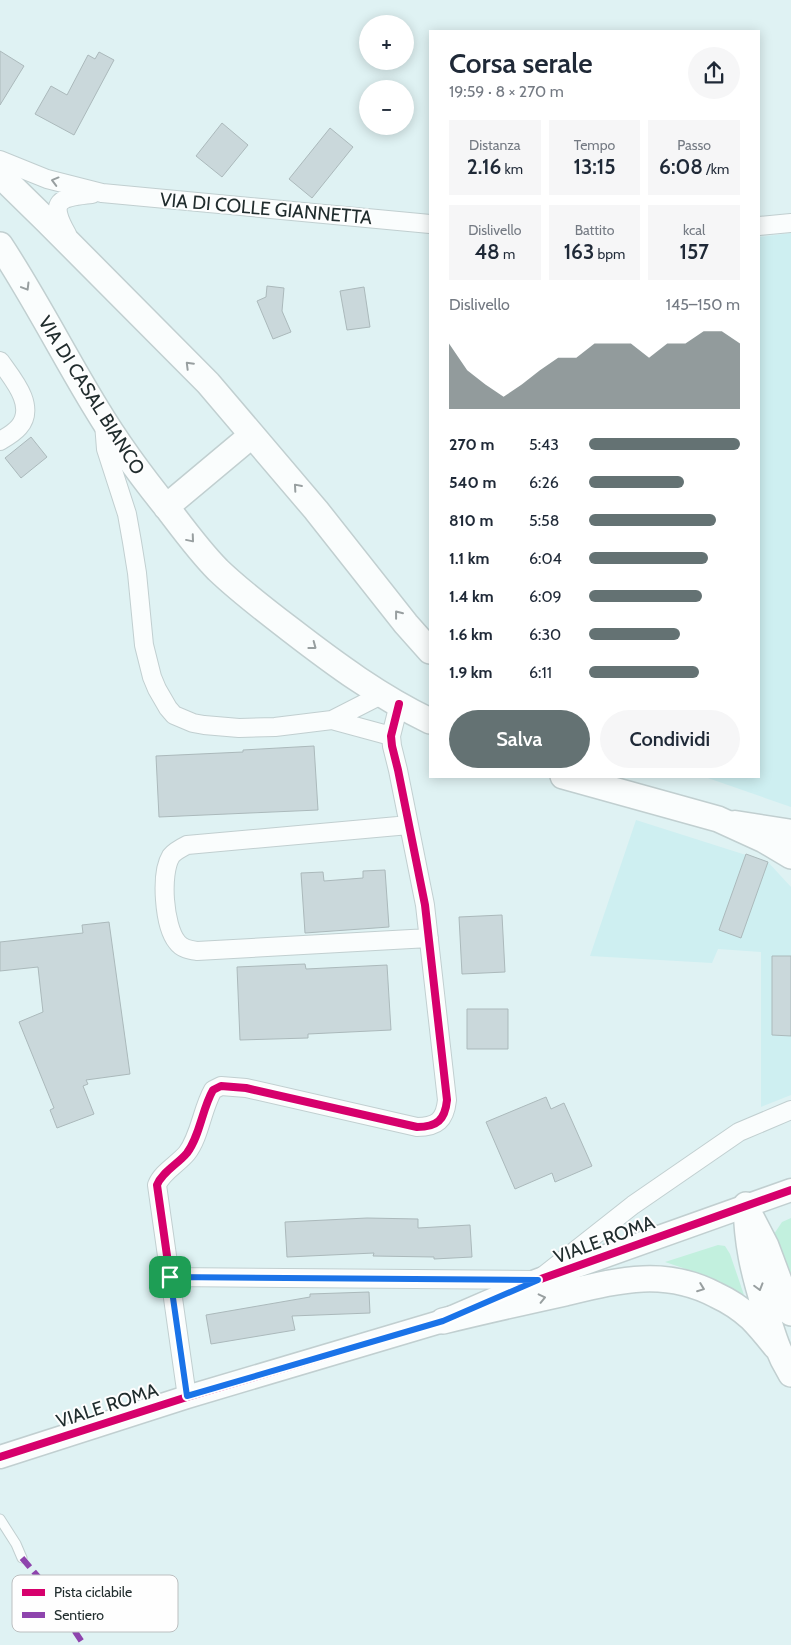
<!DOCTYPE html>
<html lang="it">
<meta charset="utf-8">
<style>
:root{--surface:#fff;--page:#f6f6f7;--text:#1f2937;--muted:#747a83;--accent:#647273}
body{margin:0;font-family:Cabin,sans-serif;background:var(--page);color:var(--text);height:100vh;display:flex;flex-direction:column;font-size:19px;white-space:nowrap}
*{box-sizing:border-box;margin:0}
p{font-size:16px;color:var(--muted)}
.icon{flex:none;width:28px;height:28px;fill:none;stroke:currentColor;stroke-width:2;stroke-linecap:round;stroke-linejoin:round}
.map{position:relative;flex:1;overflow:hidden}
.sheet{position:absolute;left:429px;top:30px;width:331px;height:748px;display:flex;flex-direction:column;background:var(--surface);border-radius:0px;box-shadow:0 2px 12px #0003}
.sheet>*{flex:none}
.tools{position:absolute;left:359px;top:15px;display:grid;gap:10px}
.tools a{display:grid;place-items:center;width:55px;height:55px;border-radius:50%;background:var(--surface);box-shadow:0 2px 12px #0003;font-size:25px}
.pin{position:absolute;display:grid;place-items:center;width:42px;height:42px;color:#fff;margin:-21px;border-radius:10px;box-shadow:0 2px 8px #0006}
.round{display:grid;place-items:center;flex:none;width:52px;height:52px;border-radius:26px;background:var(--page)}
.summary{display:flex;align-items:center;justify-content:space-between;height:85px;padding:0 20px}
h1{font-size:28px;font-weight:600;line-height:38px}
.stats{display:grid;grid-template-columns:repeat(3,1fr);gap:8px;height:85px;padding:5px 20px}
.stats div{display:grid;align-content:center;border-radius:0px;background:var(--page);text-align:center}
.stats b{font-size:21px;font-weight:600}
.stats small{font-size:14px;font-weight:400}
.stats p{font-size:14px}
.chart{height:140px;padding:10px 20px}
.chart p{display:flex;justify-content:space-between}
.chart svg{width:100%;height:90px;margin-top:5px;fill:var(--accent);opacity:.7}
.button{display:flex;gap:10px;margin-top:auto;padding:10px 20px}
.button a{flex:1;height:58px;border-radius:30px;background:var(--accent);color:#fff;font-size:20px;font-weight:600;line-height:58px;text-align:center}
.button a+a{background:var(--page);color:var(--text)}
ul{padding:0 20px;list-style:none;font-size:16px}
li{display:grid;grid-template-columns:80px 60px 1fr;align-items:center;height:38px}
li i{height:12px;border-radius:6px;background:var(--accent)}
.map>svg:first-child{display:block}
.built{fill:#ceeff1}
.green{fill:#c2f0de}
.building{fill:#cad8db;stroke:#abb9bb}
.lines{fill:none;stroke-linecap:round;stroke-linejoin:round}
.service-casing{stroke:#c1cfd0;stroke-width:11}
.minor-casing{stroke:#c1cfd0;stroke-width:20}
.tertiary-casing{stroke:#c1cfd0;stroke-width:25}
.secondary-casing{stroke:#c1cfd0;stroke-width:28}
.service{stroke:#fafdfd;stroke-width:9}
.minor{stroke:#fafdfd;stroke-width:18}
.tertiary{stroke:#fafdfd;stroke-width:22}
.secondary{stroke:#fafdfd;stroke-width:25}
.quiet{stroke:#8e44ad;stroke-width:6;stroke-dasharray:12 6;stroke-linecap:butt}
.cycleway-casing{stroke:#fefefe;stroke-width:11}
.cycleway{stroke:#d6006c;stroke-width:8}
.oneway{stroke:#989fa0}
.route-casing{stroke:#fff;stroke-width:10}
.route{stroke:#1a73e8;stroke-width:6}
.labels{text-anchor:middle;stroke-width:4;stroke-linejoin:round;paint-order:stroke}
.street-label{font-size:19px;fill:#212d2e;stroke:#fefefe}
.key{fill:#fefefe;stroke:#bcbfc0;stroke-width:1}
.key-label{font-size:14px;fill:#212d2e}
</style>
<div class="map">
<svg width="791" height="1645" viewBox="0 0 791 1645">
<rect width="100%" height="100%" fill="#dff2f3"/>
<path class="built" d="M791,233v574l-89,-31h57v-539z
M636,820l132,42 23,25v208l-30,12v-155l-43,-3 -6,14 -122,-7z"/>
<path class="green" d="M791,1218v60l-17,-44 8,-12z
M718,1245l7,1 5,8 14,41 -40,-20 -39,-13z"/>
<path class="building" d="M0,51l24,15 -24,39z
M99,52l15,8 -40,75 -39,-21 16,-28 16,9 21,-40 7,4z
M222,123l26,22 -26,32 -26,-21z
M330,128l23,19 -41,51 -23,-19z
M267,286l17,2 -2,23 9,21 -18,7 -16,-38 9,-4z
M364,287l6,40 -23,3 -7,-39z
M31,437l16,20 -26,21 -16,-20z
M314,746l4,64 -159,7 -3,-61 87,-4v-2z
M746,854l22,8 -27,76 -22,-8z
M385,870l4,57 -84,6 -4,-60 22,-1 1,9 39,-3v-7z
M502,915l3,57 -43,2 -3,-57z
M109,922l21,152 -44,6 2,4 -5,2 11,28 -37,14 -7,-18 4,-2 -35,-86 24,-10 -5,-45 -38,4v-29l83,-9 -1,-8z
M772,956h19v80l-19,-1z
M305,964l1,5 81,-4 4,65 -83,4v4l-68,2 -3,-73z
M467,1009h41v40h-41z
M546,1097l5,12 13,-6 28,63 -37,16 -3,-9 -37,16 -29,-67z
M367,1218l51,1v9l52,-3 2,32 -38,2v-2l-61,-1 1,-3 -87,4 -2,-35z
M369,1292l1,21 -78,3 3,14 -84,14 -5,-29 104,-18v-3z"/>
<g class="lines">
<g class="service-casing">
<path id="service" d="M0,1519l16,25 6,14"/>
</g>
<g class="minor-casing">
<path id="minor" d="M0,160l47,19 55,14 328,31
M759,226l32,-3
M67,234c-19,-33 -8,-37 25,-40
M0,361c12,17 37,45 19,66 -5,6 -12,10 -19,14
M104,423l2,26 21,65 5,28 5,31 7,72 8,32 5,12 11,19 6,7 19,8 11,2 35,3 36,-1 57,-7 51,-26
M332,720l59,16
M409,825l-222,20c-6,3 -12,6 -16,11 -11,18 -7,70 6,86 5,7 13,8 20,9l232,-13
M170,1277l368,3 95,-75 106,-73 52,-22
M187,1397l-30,-212c5,-13 21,-21 30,-32 13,-17 15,-44 26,-63l8,-4 25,2 171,39c20,0 28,-7 30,-27l-22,-195 -27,-135 -6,-24 -1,-10 8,-32"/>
</g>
<g class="tertiary-casing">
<path id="tertiary" d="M735,822l56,9
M0,1457l187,-60 256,-76 95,-41 253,-90"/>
</g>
<g class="secondary-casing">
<path id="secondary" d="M0,175l47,46 161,162 108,127 90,114 24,27
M0,245c35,53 63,109 96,163 21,35 46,69 72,101 16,21 32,43 50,61 23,22 48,41 73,60 44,34 89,67 139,91
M166,507l86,-72
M563,776l155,43 46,21 27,16
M746,1205c1,39 7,65 18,101 8,26 13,45 27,68
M752,1219l14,27 25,67
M443,1321c41,-10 81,-19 122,-28 54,-13 100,-25 151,2 13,6 25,14 35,23 9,9 17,19 25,29"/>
</g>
<use href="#service" class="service"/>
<use href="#minor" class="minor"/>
<use href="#tertiary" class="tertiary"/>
<use href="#secondary" class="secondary"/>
<path class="quiet" d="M22,1558l18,21 44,66"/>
<g class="cycleway-casing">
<path id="cycleway" d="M187,1397l-30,-212c5,-13 21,-21 30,-32 13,-17 15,-44 26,-63l8,-4 25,2 171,39c20,0 28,-7 30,-27l-22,-195 -27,-135 -6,-24 -1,-10 8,-32
M0,1457l187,-60 256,-76 95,-41 253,-90"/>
</g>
<use href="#cycleway" class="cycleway"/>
</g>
<defs><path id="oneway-chevron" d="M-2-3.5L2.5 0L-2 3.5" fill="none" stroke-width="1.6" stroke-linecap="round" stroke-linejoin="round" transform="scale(1.25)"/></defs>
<g class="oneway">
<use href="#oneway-chevron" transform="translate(55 181) rotate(-165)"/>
<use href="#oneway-chevron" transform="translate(26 287) rotate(59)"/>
<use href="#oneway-chevron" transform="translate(189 365) rotate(-135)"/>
<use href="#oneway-chevron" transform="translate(297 487) rotate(-131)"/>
<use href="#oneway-chevron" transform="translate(191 539) rotate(50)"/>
<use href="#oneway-chevron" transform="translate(398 614) rotate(-128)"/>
<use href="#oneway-chevron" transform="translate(313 646) rotate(37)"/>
<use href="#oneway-chevron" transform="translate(759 1287) rotate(74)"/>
<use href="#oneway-chevron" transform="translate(701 1288) rotate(21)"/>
<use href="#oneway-chevron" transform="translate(542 1298) rotate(-13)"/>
</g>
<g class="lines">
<g class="route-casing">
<path id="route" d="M170,1277l368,3 -95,41 -256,75z"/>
</g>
<use href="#route" class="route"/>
</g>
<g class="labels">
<g class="street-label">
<text transform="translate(266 208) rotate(5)" y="7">VIA DI COLLE GIANNETTA</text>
<text transform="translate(92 395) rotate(58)" y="7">VIA DI CASAL BIANCO</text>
<text transform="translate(604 1239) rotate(-20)" y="7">VIALE ROMA</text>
<text transform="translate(107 1405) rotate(-18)" y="7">VIALE ROMA</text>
</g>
</g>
<rect x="12" y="1575" width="166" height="57" rx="8" class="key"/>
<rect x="22" y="1589" width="23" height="7" fill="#d6006c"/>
<rect x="22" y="1612" width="23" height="6" fill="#8e44ad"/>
<g class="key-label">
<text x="54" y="1597">Pista ciclabile</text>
<text x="54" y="1620">Sentiero</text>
</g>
</svg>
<div class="tools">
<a>+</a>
<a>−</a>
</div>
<div class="pin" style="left:170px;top:1277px;background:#1e9e55"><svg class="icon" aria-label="arrive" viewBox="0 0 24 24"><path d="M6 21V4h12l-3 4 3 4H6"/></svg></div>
<section class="sheet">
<div class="summary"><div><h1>Corsa serale</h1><p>19:59 · 8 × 270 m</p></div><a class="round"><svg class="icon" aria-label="share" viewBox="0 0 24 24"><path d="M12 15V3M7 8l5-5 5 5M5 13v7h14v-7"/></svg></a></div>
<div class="stats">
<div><p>Distanza</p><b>2.16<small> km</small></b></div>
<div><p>Tempo</p><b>13:15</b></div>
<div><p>Passo</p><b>6:08<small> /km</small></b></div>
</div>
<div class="stats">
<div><p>Dislivello</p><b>48<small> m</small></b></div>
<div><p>Battito</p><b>163<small> bpm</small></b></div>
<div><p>kcal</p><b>157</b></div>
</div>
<div class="chart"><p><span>Dislivello</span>145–150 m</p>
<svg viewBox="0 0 160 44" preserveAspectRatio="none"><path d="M0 44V12L10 25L20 32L30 38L40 32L50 25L60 19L70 19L80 12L90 12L100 12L110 19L120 12L130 12L140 6L150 6L160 12V44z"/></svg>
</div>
<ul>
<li><b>270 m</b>5:43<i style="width:100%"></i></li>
<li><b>540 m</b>6:26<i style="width:63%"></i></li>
<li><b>810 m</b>5:58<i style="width:84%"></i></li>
<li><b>1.1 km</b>6:04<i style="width:79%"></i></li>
<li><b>1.4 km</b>6:09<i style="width:75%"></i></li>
<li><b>1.6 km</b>6:30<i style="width:60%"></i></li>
<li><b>1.9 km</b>6:11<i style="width:73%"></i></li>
</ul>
<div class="button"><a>Salva</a><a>Condividi</a></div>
</section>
</div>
